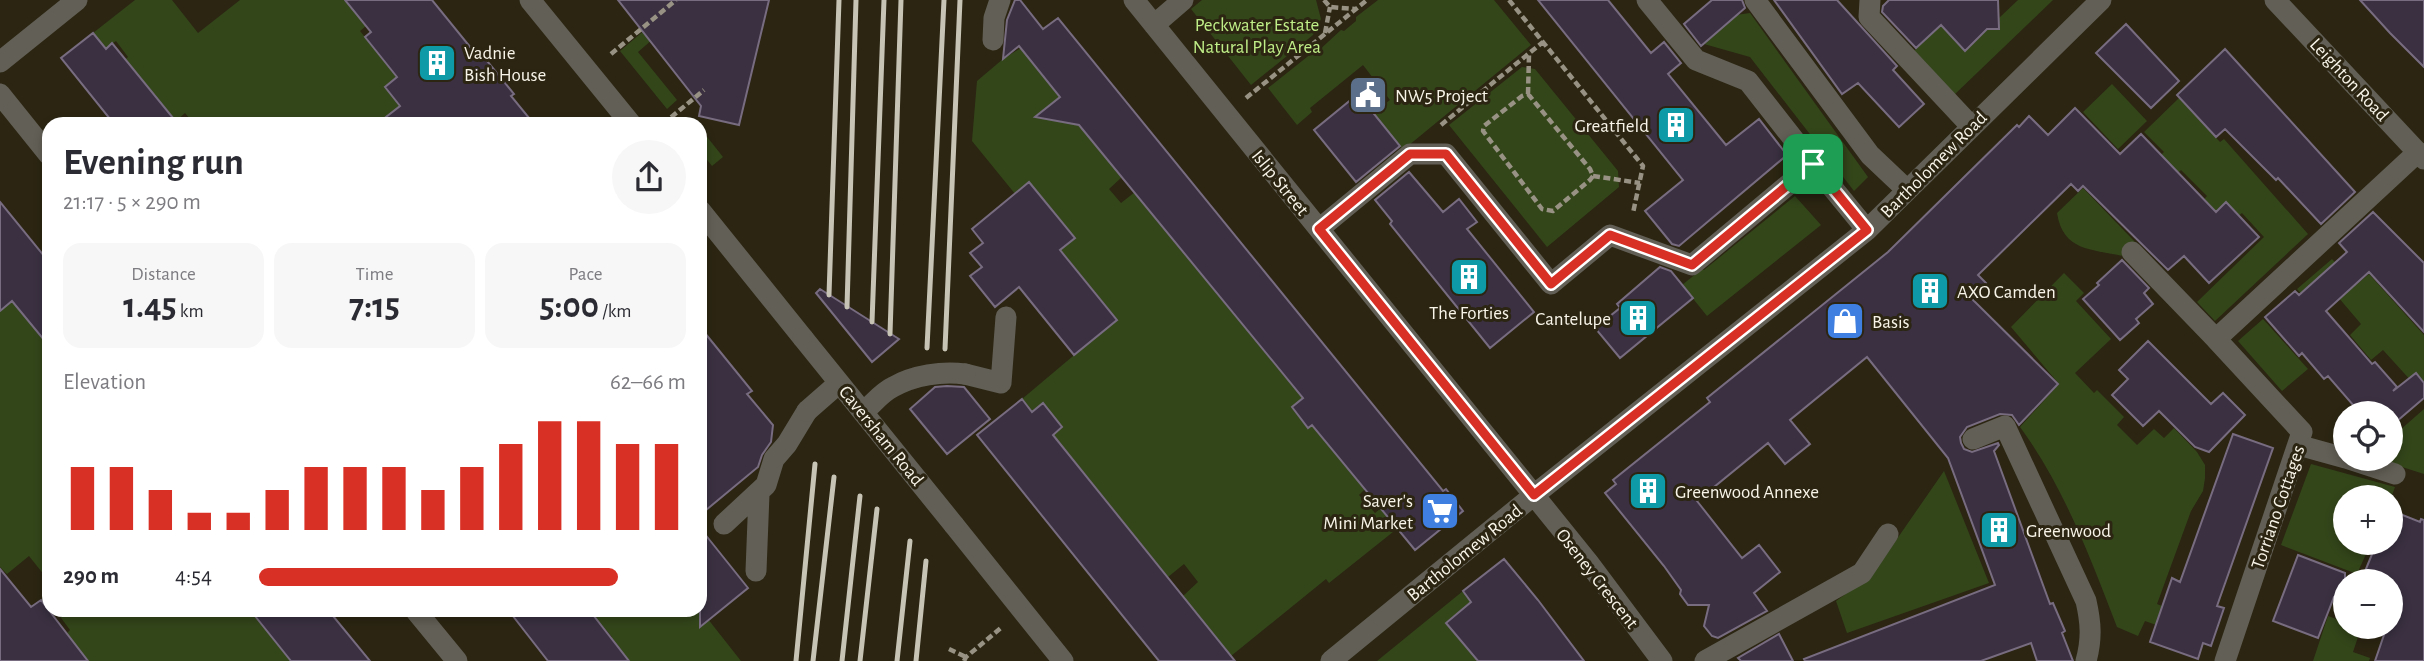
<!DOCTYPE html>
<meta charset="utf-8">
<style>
:root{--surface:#fff;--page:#f7f7f7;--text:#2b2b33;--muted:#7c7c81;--accent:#d93025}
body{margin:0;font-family:"Alegreya Sans",sans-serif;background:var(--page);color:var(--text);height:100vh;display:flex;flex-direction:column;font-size:26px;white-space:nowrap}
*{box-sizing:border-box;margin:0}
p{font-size:23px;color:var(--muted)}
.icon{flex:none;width:38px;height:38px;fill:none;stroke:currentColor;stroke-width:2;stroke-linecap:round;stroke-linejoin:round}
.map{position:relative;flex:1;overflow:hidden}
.panel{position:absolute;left:42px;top:117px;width:665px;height:500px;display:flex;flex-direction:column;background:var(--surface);border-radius:21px;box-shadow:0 4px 10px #0003}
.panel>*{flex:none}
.fabs{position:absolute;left:2333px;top:401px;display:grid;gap:14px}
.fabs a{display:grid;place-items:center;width:70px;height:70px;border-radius:50%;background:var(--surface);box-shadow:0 4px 10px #0003;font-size:35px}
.pin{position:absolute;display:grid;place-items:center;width:60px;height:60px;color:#fff;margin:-30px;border-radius:14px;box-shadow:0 4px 10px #0006}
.round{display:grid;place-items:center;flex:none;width:74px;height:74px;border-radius:37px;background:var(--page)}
.headline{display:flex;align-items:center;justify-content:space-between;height:119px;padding:0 21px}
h1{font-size:38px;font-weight:600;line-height:52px}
.figures{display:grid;grid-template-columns:repeat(3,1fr);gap:10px;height:119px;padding:7px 21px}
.figures div{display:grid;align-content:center;border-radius:18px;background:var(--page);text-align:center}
.figures b{font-size:35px;font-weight:600}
.figures small{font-size:19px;font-weight:400}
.figures p{font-size:19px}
.chart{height:196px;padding:14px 21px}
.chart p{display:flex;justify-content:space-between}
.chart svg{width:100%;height:126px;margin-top:7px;stroke:var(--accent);stroke-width:6}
ul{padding:0 21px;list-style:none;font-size:23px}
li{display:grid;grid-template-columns:112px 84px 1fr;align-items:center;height:52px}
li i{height:18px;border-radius:9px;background:var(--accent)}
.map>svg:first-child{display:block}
.green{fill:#33461a}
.building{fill:#3a3041;stroke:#776c80;stroke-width:2}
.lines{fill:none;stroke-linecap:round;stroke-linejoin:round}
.path{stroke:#979283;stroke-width:4.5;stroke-dasharray:7 3.5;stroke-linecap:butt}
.minor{stroke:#625f56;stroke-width:21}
.rail{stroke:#c7c3b5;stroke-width:5}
.minor-bridge{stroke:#625f56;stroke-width:21}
.route-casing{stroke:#fff;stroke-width:14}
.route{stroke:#d93025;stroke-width:9}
.labels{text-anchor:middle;stroke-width:6;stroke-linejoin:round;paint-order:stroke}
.park-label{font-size:19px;fill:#bfed87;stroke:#2b2512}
.poi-label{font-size:19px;fill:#f8f4e8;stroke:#2b2512;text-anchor:start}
.street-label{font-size:19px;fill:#f8f4e8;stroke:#2b2512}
</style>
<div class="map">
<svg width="2424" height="661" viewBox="0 0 2424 661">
<rect width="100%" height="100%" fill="#2b2512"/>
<path class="green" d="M135,0h37l26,33 42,-33h105l21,26 -6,5 37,46 3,29 -13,11 5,7h-198l-9,-11 -9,8 -37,-45 -20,-11 9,-8 -12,-16 -10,7 -13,-15z
M1202,0h114l5,19 -8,16 -62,50 -60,-76z
M1378,0h116l37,45 -128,105 -30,-37 17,-13 -27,-35 -53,43 2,4 -15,13 -29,-37 44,-35h4l25,-23 3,1 12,-10v-4z
M2018,0h35l-99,95 -41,-43 28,-27 24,25 22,-21h6l6,-5v-6z
M1750,13l118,164 -14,14 -104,-134 -46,-13 32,-29z
M646,29l7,10 -15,13 39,48 -10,9 -47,-58z
M1021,48l101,129 -13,12 12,14 14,-11 168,206 -11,9 10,13 12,-9 17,37 16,20 23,16 -11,11 16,18 11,-9 17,20 -74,59 -3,-4 -95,77 -48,-60 15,-14 -14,-18 -16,13 -115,-143 -10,-30 -11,8 -10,-13 95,-80 -145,-178 5,-60 26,-22z
M1522,67l13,2 83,102 1,16 -72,60 -98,-122z
M2112,84l35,37 -29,28 -35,-37z
M2179,98l41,44 4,-3 84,95 -93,87 -18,-19 67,-65 -22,-24 -23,19 -23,-24 11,-12 -26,-26 -33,31 -17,-17 33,-32 -20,-20z
M700,128l23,29 -11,9 -12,-15z
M2083,188l53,55 -13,13c-32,-7 -60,-5 -66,-43z
M1795,196l26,29 -114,91 -25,-31 20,-16 2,1z
M2332,259l24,26 13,-11 55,61v60l-41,-45 -12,10 -21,-25 11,-11 -23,-27 -19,17 -22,-25z
M2064,273l20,20 -8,8 35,38 -36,34 19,20 3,-3 27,27 -7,8 20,20 17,-16 10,9 10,-10 23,24 8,13v13l-2,13 -12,20 -34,93 12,5 -7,18 -17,-6 -7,15 -21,-9c-26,-68 -54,-142 -97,-200l39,-43 -48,-57z
M0,298l6,8 6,-5 37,45v235l-20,-25 -22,18 -7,-7z
M2263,319l45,50 -26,22 -44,-50z
M2424,409v65l-47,-15 13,-1 1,-20z
M2311,464l84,23 -4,11 -46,-1v45l20,1 -3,9 4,2 -9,20 -76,-29z
M1944,471l45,112 -142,50 -11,-32 36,-26z
M1463,591l8,11 -25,21 23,28 25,-20 2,30h-119z
M700,609l41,52h-113l-9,-13 -18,-2 11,-9 -10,-12 -11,8 1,-18 -2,-4z
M56,611h194l42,50h-204l-21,-28 3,-3z
M2328,616l17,6v4l16,2 -8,24 17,6 -1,3h-56z"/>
<path class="building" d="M345,0h87l43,53 4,-2 35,43 -3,2 23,28h-157l23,-18 -15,-19 12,-10 -32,-40 6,-5z
M618,0h151l-30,125 -40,-9 2,-10z
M1015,0h5l23,29 15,-11 385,473 3,-2 17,22 -48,39 -103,-125 -4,3 -16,-21 11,-9 -224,-273 -44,-8 25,-20 -41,-51 -16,13 4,-39z
M1538,0h70l43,53 13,-11 17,21 -13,11 58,71 33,-26 28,36 -108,91 -7,-2 -27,-33 38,-31z
M1712,0h30l3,8 -44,38 -17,-22z
M1774,0h63l60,66 -4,4 31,34 -25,23 -41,-44 -16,11z
M1889,0h109l1,29h-12l-22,22 -24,-26 -25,23 -34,-36 1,-6z
M2360,0h64v67l-34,-34z
M2126,24l53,57 -28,27 -55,-55z
M93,33l13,16 6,-6 66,81h-64l-53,-66z
M2225,49l130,143 -34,32 -43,-46 -2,2 -51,-51 -9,8 -39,-42z
M1358,94l42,52 -44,36 -42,-52z
M2075,108l45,46 21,-20 75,78 10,-10 33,35 -50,46 -25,-27 -16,14 -85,-84 -5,5 -7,-7 -93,91 8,8 -15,15 87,86 -39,41 -7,-10 -12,-1 -33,13 -7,10 1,6 3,6 8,3 26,-9 1,2 -5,6 56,153 3,-1 12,28 -3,2 11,28h-36l-6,-18 -50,18h-176l-1,-2 191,-74 -47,-127 -81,-101 -77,63 20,24 -25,20 -17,-21 -71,58 45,57 17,-13 21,27 -26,21 13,18 -49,27 -6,-2 -8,-10 5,-21h-21l-8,-11 1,-4 -17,-24 -59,-73 11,-9 -3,-4 97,-78 -3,-4 181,-146 129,-127 2,2 10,-11 19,19z
M1409,172l34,40 16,-13 18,23 -10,7 67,83 -44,36 -100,-124 2,-3 -17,-21z
M1029,182l46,56 -15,12 57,70 -43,35 -55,-68 -24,20 -25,-31 12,-9 -12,-14 13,-10 -11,-14z
M0,202l49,60v84l-37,-45 -12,10z
M2373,212l51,51v69l-55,-60 -43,39 46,53 3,-2 22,25 -4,4 23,-18 8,10v15l-34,29v-14h-30l-32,-37 -4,3 -22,-26 -3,3 -34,-39 30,-26 4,4 48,-43 -8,-9z
M2122,260l27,28 -5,5 9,11 -17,15 3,4 -19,17 -37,-41 16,-14 -2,-2z
M1660,267l11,4 22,27 -73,60 -25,-30 25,-20 -3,-4z
M820,289l79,50 -27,23 -56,-69z
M700,327l52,64 -5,3 26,31 -2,17 -9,13 -4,12 -58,48z
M2148,341l63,63 12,-11 22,22 -36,37 -14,-5 -36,-36 -16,15 -31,-31 16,-16 -9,-9z
M947,386l17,1 26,32 -43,35 -37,-45 25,-22z
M1022,399l10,13 11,-9 19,24 -9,8 182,226h-76l-182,-226z
M2233,434l40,14 -56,158 7,2 -13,38 -8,-3 -5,16 -48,-17 22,-64 8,4z
M2390,510l30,12 1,-3 3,1v141h-49l11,-32 -5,-3h9v-25l6,-14 -6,1v-7h-29l16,-39h13z
M700,528l48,60 -48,39z
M2298,555l47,18v22l-11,2 -16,41 -45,-17z
M1504,559l34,41 46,61h-106l-32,-38 25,-21 -8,-11z
M0,569l31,38 10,-7 47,61h-88z
M251,611h78l41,50h-79z
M509,611h81l39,50h-81z
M1779,634l14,27h-52l-3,-3z"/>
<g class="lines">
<path class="path" d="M1324,0l6,7 25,2
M1509,0l134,166 -10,47
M1325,33l5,-26
M611,54l65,-54
M1528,94l62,75 3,7 -3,4 -37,31 -11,-2 -59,-78 1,-5 38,-30z
M1528,94l1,-39
M1246,98l121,-98
M663,124l41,-34
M1441,125l102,-83
M1593,176l47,7
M949,649l17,8
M964,661l2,-4 36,-30"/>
<path class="minor" d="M530,0l101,124
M1134,0l454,562 74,99
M1755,0l115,155 37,35
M1870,0l-1,17 102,109
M2275,0l149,159
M1154,25l29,-25
M993,40l1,-22 6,-18
M0,62l77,-62
M0,94l49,61
M1813,164l54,66
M700,210l103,128
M1319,229l91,-75h36l105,130 59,-49 82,30 121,-101 -65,-83 -52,-21 -49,-60
M2132,252l84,87
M965,374l36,9 5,-66
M1973,439l32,-13 81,175c5,22 6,38 0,60
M2298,445l47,13
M2346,458l49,16
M724,524l42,-39 8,-26 13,-15 20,-33
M954,525l109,136
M756,571l3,-77
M416,611l41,50
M1331,661l203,-166 333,-265 234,-230
M1705,661l157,-88 26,-39
M2225,661l77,-229 -86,-93 202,-187"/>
<path class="rail" d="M829,295l10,-295
M847,307l9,-307
M872,322l12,-322
M890,334l11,-334
M927,348l17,-348
M945,349l15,-349
M796,661l19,-197
M813,661l21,-184
M842,661l18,-165
M860,661l17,-152
M897,661l13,-120
M916,661l10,-100"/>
<path class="minor-bridge" d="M803,338l151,187
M807,411l32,-28
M863,412c10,-8 19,-20 30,-25 21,-12 49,-16 72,-13"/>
</g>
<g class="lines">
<g class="route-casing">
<path id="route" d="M1410,154h36l105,130 59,-49 82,30 121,-101 54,66 -333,265 -215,-266z"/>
</g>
<use href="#route" class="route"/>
</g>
<defs>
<g id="building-square" transform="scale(2.0125)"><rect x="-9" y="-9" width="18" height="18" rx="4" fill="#0f9aa8" stroke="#2b2512"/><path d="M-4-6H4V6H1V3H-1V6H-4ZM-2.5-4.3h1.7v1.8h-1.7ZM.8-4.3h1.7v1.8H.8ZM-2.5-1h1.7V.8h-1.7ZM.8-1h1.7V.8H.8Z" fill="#fff"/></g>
<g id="civic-square" transform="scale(2.0125)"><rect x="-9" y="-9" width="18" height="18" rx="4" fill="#5c6f8a" stroke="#2b2512"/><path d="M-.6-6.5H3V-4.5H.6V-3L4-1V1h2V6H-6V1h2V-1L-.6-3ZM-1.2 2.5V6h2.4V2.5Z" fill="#fff"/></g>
<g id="shop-square" transform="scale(2.0125)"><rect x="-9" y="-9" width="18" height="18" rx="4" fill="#3f7fe0" stroke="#2b2512"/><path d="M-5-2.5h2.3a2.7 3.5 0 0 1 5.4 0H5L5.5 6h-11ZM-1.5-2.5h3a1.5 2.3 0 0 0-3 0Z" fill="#fff"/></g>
<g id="supermarket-square" transform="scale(2.0125)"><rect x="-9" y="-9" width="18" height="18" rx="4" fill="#3f7fe0" stroke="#2b2512"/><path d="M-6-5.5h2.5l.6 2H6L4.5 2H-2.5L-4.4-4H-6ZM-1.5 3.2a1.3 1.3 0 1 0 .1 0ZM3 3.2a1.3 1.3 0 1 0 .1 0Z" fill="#fff"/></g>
</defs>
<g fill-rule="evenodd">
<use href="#building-square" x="437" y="63"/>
<use href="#civic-square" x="1368" y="95"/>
<use href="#building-square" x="1676" y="125"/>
<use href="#building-square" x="1469" y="277"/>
<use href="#building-square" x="1930" y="291"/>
<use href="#building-square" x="1638" y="318"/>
<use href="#shop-square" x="1845" y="321"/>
<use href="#building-square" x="1648" y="491"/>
<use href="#supermarket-square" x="1440" y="511"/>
<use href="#building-square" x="1999" y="530"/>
</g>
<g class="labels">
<g class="park-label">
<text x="1257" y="31">Peckwater Estate<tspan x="1257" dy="22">Natural Play Area</tspan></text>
</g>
<g class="poi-label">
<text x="464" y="59">Vadnie<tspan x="464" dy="22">Bish House</tspan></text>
<text x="1395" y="102">NW5 Project</text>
<text x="1649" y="132" text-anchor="end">Greatfield</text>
<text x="1957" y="298">AXO Camden</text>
<text x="1469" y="319" text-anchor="middle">The Forties</text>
<text x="1611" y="325" text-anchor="end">Cantelupe</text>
<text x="1872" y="328">Basis</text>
<text x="1675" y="498">Greenwood Annexe</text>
<text x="1413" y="507" text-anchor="end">Saver's<tspan x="1413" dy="22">Mini Market</tspan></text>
<text x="2026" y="537">Greenwood</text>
</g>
<g class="street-label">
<text transform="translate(2350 79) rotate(47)" y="7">Leighton Road</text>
<text transform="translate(1933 164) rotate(-45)" y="7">Bartholomew Road</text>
<text transform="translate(1281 182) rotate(51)" y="7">Islip Street</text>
<text transform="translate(882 435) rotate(51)" y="7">Caversham Road</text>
<text transform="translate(2277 507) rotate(-71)" y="7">Torriano Cottages</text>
<text transform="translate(1464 552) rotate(-39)" y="7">Bartholomew Road</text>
<text transform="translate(1598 578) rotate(52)" y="7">Oseney Crescent</text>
</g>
</g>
</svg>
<div class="fabs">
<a><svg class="icon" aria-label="locate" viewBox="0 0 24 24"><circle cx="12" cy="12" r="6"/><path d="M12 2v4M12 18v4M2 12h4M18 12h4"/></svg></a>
<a>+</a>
<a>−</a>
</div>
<div class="pin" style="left:1813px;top:164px;background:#1e9e55"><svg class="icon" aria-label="arrive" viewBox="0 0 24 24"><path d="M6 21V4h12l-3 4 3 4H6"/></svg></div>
<section class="panel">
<div class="headline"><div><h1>Evening run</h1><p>21:17 · 5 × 290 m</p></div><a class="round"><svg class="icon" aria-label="share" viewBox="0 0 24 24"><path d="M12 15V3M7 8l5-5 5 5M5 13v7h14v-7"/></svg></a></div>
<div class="figures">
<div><p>Distance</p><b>1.45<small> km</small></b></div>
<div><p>Time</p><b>7:15</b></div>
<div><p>Pace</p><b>5:00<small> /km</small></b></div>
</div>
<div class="chart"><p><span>Elevation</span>62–66 m</p>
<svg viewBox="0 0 160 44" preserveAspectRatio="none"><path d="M5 44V22M15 44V22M25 44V30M35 44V38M45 44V38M55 44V30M65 44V22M75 44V22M85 44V22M95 44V30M105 44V22M115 44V14M125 44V6M135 44V6M145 44V14M155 44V14"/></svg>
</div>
<ul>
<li><b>290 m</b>4:54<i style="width:84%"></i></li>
</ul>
</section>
</div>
